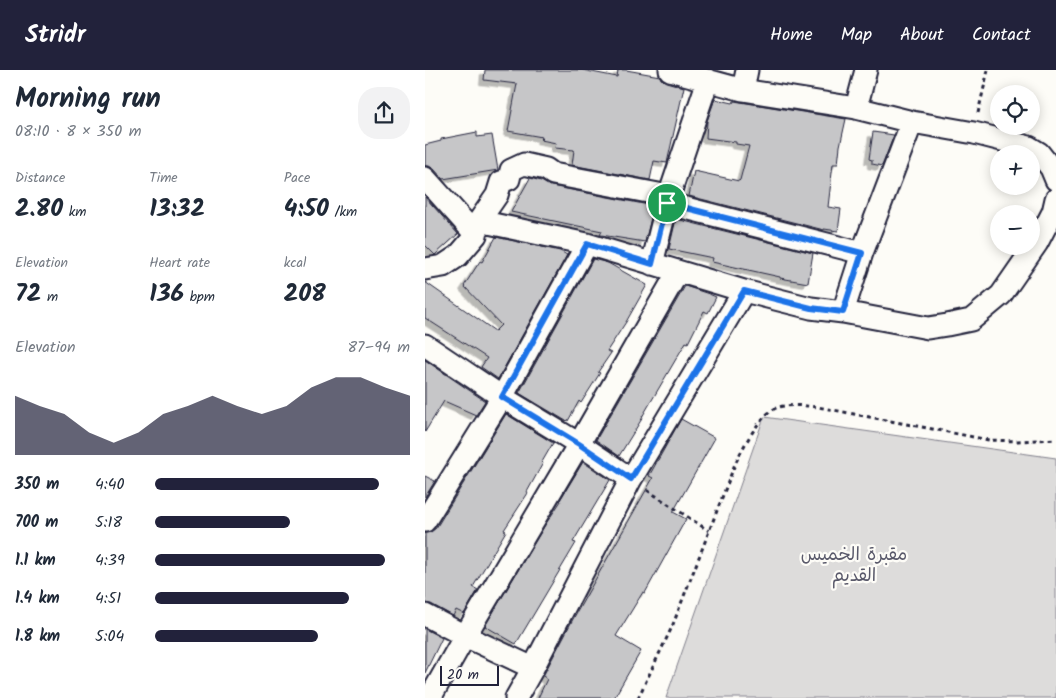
<!DOCTYPE html>
<meta charset="utf-8">
<style>
:root{--surface:#fff;--page:#f2f2f3;--text:#1f2937;--muted:#747a83;--accent:#22223b}
body{margin:0;font-family:Kalam,"Playpen Sans Arabic",sans-serif;background:var(--page);color:var(--text);height:100vh;display:flex;flex-direction:column;font-size:19px;white-space:nowrap}
*{box-sizing:border-box;margin:0}
p{font-size:16px;color:var(--muted)}
.icon{flex:none;width:28px;height:28px;fill:none;stroke:currentColor;stroke-width:2;stroke-linecap:round;stroke-linejoin:round}
.map{position:relative;flex:1;overflow:hidden}
.drawer{display:flex;flex-direction:column;background:var(--surface);width:425px}
.drawer>*{flex:none}
.fabs{position:absolute;left:565px;top:15px;display:grid;gap:10px}
.fabs a{display:grid;place-items:center;width:50px;height:50px;border-radius:50%;background:var(--surface);box-shadow:0 2px 12px #0003;font-size:25px}
.scale{position:absolute;left:15px;bottom:12px;width:59px;box-sizing:border-box;padding-left:5px;border:2px solid #22223b;border-top:0;font-size:14px;line-height:18px;white-space:nowrap;color:#22223b;-webkit-text-stroke:4px #fdfcf7;paint-order:stroke}
.pin{position:absolute;display:grid;place-items:center;width:42px;height:42px;color:#fff;margin:-21px;border:2px solid #fff;border-radius:50%;box-shadow:0 1px 5px #0007}
.round{display:grid;place-items:center;flex:none;width:52px;height:52px;border-radius:20px;background:var(--page)}
.overview{display:flex;align-items:center;justify-content:space-between;height:85px;padding:0 15px}
h1{font-size:28px;font-weight:800;line-height:38px}
.metrics{display:grid;grid-template-columns:repeat(3,1fr);gap:8px;height:85px;padding:5px 15px}
.metrics div{display:grid;align-content:center}
.metrics b{font-size:25px;font-weight:800}
.metrics small{font-size:14px;font-weight:400}
.metrics p{font-size:14px}
.chart{height:140px;padding:10px 15px}
.chart p{display:flex;justify-content:space-between}
.chart svg{width:100%;height:90px;margin-top:5px;fill:var(--accent);opacity:.7}
ul{padding:0 15px;list-style:none;font-size:16px}
li{display:grid;grid-template-columns:80px 60px 1fr;align-items:center;height:38px}
li i{height:12px;border-radius:6px;background:var(--accent)}
header{display:flex;align-items:center;gap:30px;box-sizing:border-box;height:70px;padding:0 25px;background:var(--accent);color:#fff}
header strong{font-size:24px}
nav{display:flex;gap:28px;margin-inline-start:auto;font-size:18px}
main{display:flex;flex:1;min-height:0}
.map>svg:first-child{display:block}
.green{fill:#dddcdb;stroke:#807f8b}
.building{fill:#c6c6c8;stroke:#22223b;filter:url(#shadow)}
.lines{fill:none;stroke-linecap:round;stroke-linejoin:round}
.minor-casing{stroke:#22223b;stroke-width:25}
.path{stroke:#22223b;stroke-width:3;stroke-dasharray:4 4;stroke-linecap:butt}
.minor{stroke:#fdfcf7;stroke-width:21}
.route-casing{stroke:#fff;stroke-width:10}
.route{stroke:#1a73e8;stroke-width:6}
.labels{text-anchor:middle;stroke-width:4.5;stroke-linejoin:round;paint-order:stroke}
.park-label{font-size:18px;fill:#5a5a6b;stroke:#fdfcf7}
</style>
<header>
<strong>Stridr</strong>
<nav><a>Home</a><a>Map</a><a>About</a><a>Contact</a></nav>
</header>
<main>
<section class="drawer">
<div class="overview"><div><h1>Morning run</h1><p>08:10 · 8 × 350 m</p></div><a class="round"><svg class="icon" aria-label="share" viewBox="0 0 24 24"><path d="M12 15V3M7 8l5-5 5 5M5 13v7h14v-7"/></svg></a></div>
<div class="metrics">
<div><p>Distance</p><b>2.80<small> km</small></b></div>
<div><p>Time</p><b>13:32</b></div>
<div><p>Pace</p><b>4:50<small> /km</small></b></div>
</div>
<div class="metrics">
<div><p>Elevation</p><b>72<small> m</small></b></div>
<div><p>Heart rate</p><b>136<small> bpm</small></b></div>
<div><p>kcal</p><b>208</b></div>
</div>
<div class="chart"><p><span>Elevation</span>87–94 m</p>
<svg viewBox="0 0 160 44" preserveAspectRatio="none"><path d="M0 44V15L10 20L20 24L30 33L40 38L50 33L60 24L70 20L80 15L90 20L100 24L110 20L120 11L130 6L140 6L150 11L160 15V44z"/></svg>
</div>
<ul>
<li><b>350 m</b>4:40<i style="width:88%"></i></li>
<li><b>700 m</b>5:18<i style="width:53%"></i></li>
<li><b>1.1 km</b>4:39<i style="width:90%"></i></li>
<li><b>1.4 km</b>4:51<i style="width:76%"></i></li>
<li><b>1.8 km</b>5:04<i style="width:64%"></i></li>
</ul>
</section>
<div class="map">
<svg width="631" height="628" viewBox="0 0 631 628">
<defs>
<filter id="shadow"><feDropShadow dx="-4.5" dy="4.5" stdDeviation="0" flood-color="#0004"/></filter>
</defs>
<rect width="100%" height="100%" fill="#fdfcf7"/>
<filter id="ink" filterUnits="userSpaceOnUse"><feTurbulence type="fractalNoise" baseFrequency=".02" numOctaves="2"/><feDisplacementMap in="SourceGraphic" scale="10" xChannelSelector="R" yChannelSelector="G"/><feConvolveMatrix kernelMatrix="1 2 1 2 8 2 1 2 1" color-interpolation-filters="sRGB"/></filter>
<g filter="url(#ink)">
<path class="green" d="M339,347l292,41v240h-390z"/>
<path class="building" d="M60,0h97l35,7 1,-7h8l34,6 1,3 5,3 18,5 -17,76 -13,-2 -4,19 -78,-15 2,-15 -19,-2 1,-5 -15,-3 1,-3 -34,-6 9,-47 -33,-4z
M290,29l18,4 1,-2 112,18 -6,27 -2,18h-5l-5,43 13,2 -3,22 -14,-2v1l-135,-34 5,-25 45,10 1,-1 9,-34 -13,-2v-2l-30,-4 1,-17z
M52,62v5l15,-2 6,35 -55,9 -9,-10 -5,-3h-4v-21l16,-4v-2z
M448,62l21,3 -12,31 -10,-2v-4l-3,-1z
M105,108l11,3 10,5 103,20 -9,36 -44,-7h-1l2,-4 -91,-19z
M0,127l33,37 -22,20 -1,1 -10,-10z
M251,149l137,34 -5,30 -28,-5v-1l-68,-15 1,-4 -44,-9z
M71,167l64,14 7,4 -69,124 -17,-12 6,-9 -62,-40v-36l70,49 6,-6 -37,-39 16,-25 2,1z
M168,189l15,4 39,22 -21,37 -19,29 4,2 -13,19 2,1 -19,30 -2,-2 -11,20 -1,-1 -1,1 -47,-28z
M260,216l24,8 7,3 -8,16 -4,-2 -16,32 -2,-1 -44,75h1l-24,39 -23,-16z
M0,290l60,41 -9,14 -32,-14 -19,31z
M81,344l47,29 -11,19 1,1 -16,29 1,1 -24,37 2,1 -33,56 5,3 -14,24 -8,-4 -3,6 -22,-12 -6,-1v-70l6,-1 5,-4z
M256,349l34,19 -42,74 13,7 -41,74 -2,-1 -27,44 25,15 -27,47h-76l9,-19 -4,-3 30,-57 80,-141 -4,-2z
M158,392l27,18 -37,62 3,1 -60,101 -31,-18 60,-101 16,-24 -1,-1z
M0,406l10,5 -10,16z
M0,559l17,9 -17,35z"/>
<g class="lines">
<g class="minor-casing">
<path id="minor" d="M245,0l73,20 113,18 56,14 62,11 55,14 10,6 12,15 5,12
M318,20l4,-20
M431,38l10,-38
M0,108l51,57
M241,133l196,50 -19,59
M54,151l108,23 157,47 67,17 32,4 85,16 19,-3 24,-5 30,-25 36,-52 16,-31 3,-13
M437,183l50,-131
M227,194l17,-68 39,-116
M0,199l18,-3 15,-10 18,-21 3,-14 18,-26 4,-13 8,-3 2,-9 13,-6 22,5 7,5 116,22
M0,275l77,52 77,47 52,35
M0,451l77,-124 85,-153
M0,545l40,21 68,32
M5,628l35,-62 114,-192 99,-172
M91,628l17,-30 98,-189 113,-188"/>
</g>
<path class="path" d="M553,43l10,-43
M222,420l62,41
M213,628l34,-71 63,-163c8,-17 26,-52 44,-57 12,-3 27,-1 39,0l171,33 29,1 38,-2"/>
<use href="#minor" class="minor"/>
</g>
</g>
<g class="lines" filter="url(#ink)">
<g class="route-casing">
<path id="route" d="M242,133l195,50 -19,59 -32,-4 -67,-17 -113,188 -52,-35 -77,-47 85,-153 65,20z"/>
</g>
<use href="#route" class="route"/>
</g>
<g class="labels">
<g class="park-label">
<text x="429" y="490">مقبرة الخميس<tspan x="429" dy="21">القديم</tspan></text>
</g>
</g>
</svg>
<div class="fabs">
<a><svg class="icon" aria-label="locate" viewBox="0 0 24 24"><circle cx="12" cy="12" r="6"/><path d="M12 2v4M12 18v4M2 12h4M18 12h4"/></svg></a>
<a>+</a>
<a>−</a>
</div>
<div class="scale">20 m</div>
<div class="pin" style="left:242px;top:133px;background:#1e9e55"><svg class="icon" aria-label="arrive" viewBox="0 0 24 24"><path d="M6 21V4h12l-3 4 3 4H6"/></svg></div>
</div>
</main>
